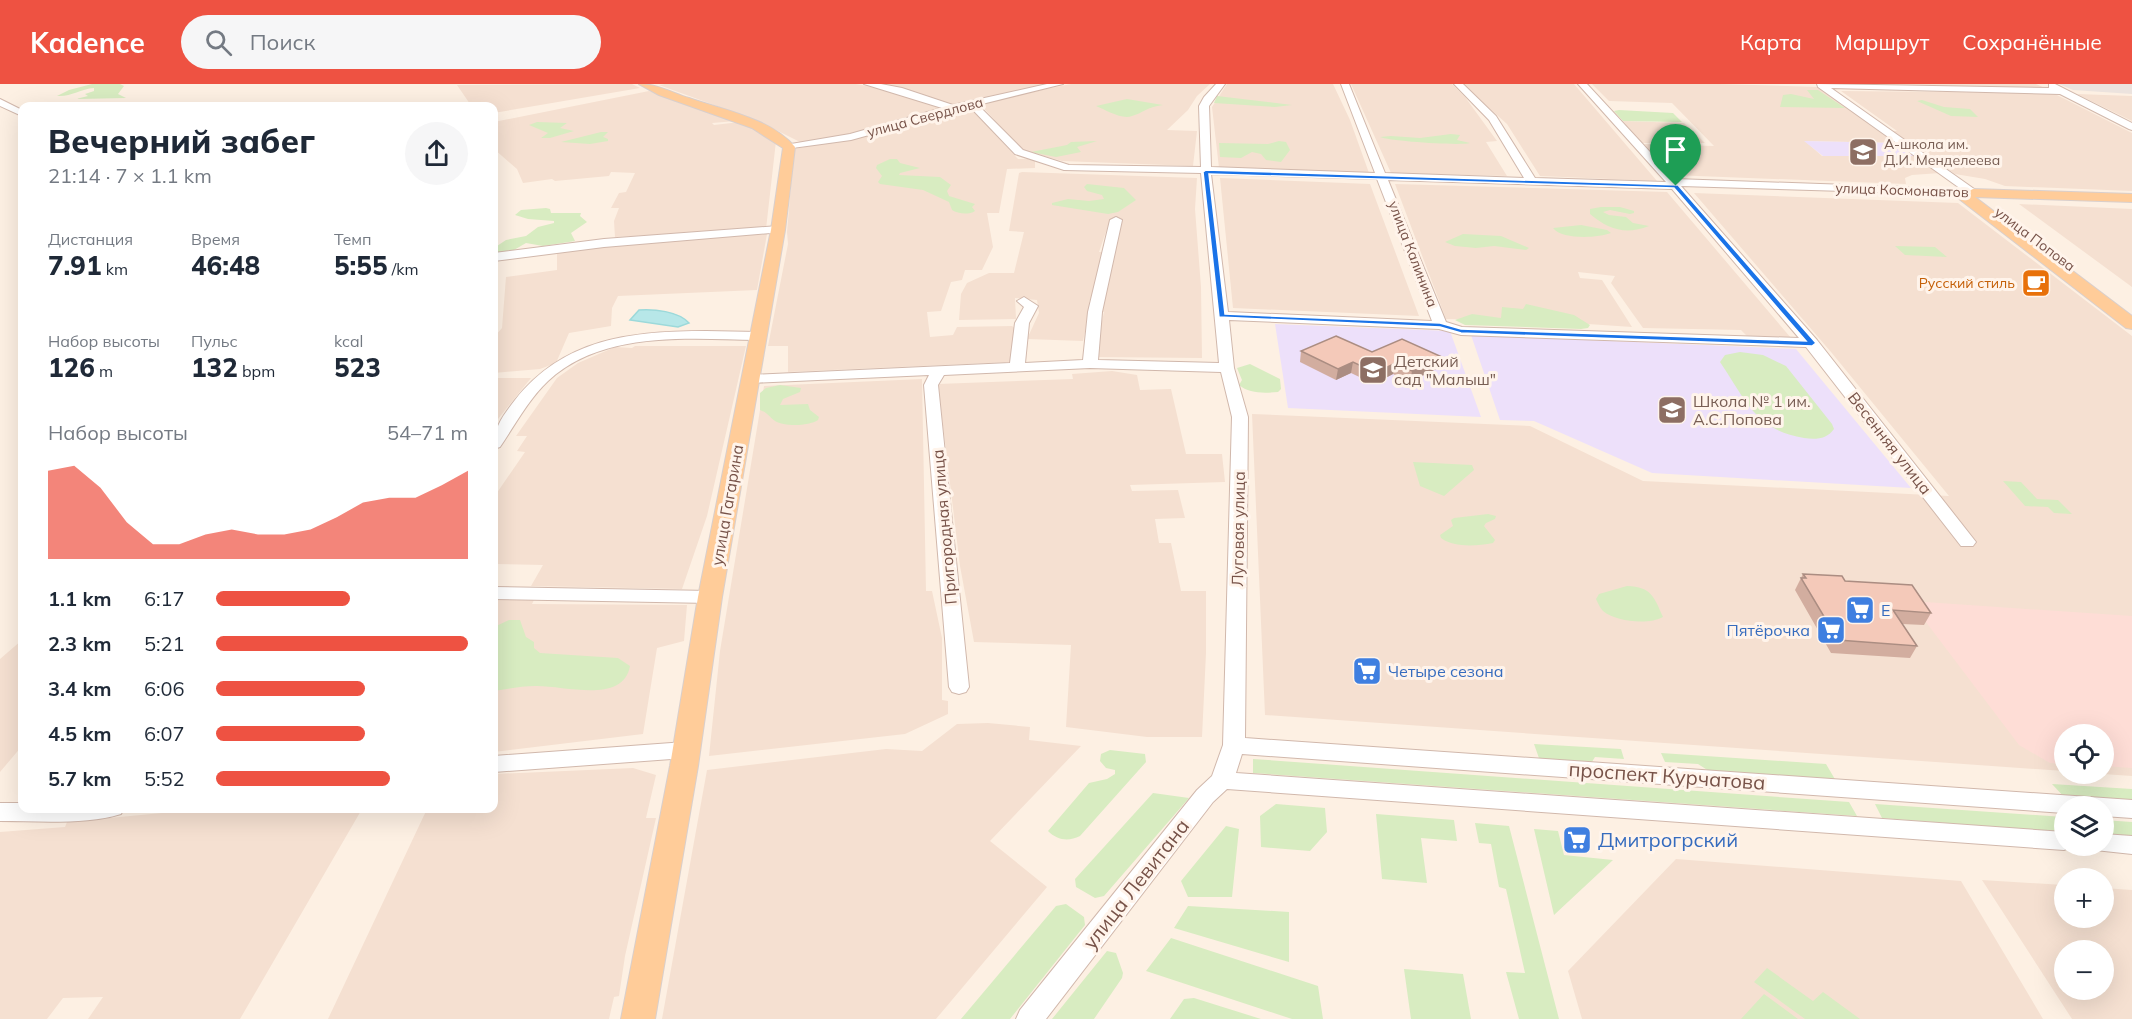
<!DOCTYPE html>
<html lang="ru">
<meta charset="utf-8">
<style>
:root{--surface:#fff;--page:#f6f6f7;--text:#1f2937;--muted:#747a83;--accent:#ee5242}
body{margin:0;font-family:Mulish,sans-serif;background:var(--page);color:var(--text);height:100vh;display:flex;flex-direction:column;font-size:22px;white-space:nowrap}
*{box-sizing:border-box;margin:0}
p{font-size:20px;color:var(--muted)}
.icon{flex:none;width:33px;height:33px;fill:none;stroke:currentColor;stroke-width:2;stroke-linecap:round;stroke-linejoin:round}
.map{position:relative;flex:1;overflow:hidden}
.panel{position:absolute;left:18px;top:18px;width:480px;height:711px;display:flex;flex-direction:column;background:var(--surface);border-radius:12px;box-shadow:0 6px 24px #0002}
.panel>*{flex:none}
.buttons{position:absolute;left:2054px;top:640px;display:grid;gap:12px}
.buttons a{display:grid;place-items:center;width:60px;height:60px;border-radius:50%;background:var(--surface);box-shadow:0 6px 24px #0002;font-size:30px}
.pin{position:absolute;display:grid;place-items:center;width:51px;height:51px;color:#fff;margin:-62px -26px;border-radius:50% 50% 50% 0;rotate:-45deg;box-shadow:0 0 6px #0007}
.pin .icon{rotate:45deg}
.round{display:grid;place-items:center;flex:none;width:63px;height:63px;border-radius:32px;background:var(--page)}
.overview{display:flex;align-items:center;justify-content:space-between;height:102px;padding:0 30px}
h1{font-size:33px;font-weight:800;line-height:45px}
.metrics{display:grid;grid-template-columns:repeat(3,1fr);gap:9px;height:102px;padding:6px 30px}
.metrics div{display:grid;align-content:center}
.metrics b{font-size:26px;font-weight:800}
.metrics small{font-size:16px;font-weight:400}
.metrics p{font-size:16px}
.chart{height:168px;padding:12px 30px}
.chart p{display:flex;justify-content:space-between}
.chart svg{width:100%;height:108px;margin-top:6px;fill:var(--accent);opacity:.7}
ul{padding:0 30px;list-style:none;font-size:20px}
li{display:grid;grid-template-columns:96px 72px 1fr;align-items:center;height:45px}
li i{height:15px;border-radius:8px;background:var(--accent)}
header{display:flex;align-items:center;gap:36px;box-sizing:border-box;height:84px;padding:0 30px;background:var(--accent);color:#fff}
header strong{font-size:28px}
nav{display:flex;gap:33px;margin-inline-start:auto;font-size:21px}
.search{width:420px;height:54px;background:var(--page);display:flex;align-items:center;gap:15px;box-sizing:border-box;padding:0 21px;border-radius:33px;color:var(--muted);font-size:22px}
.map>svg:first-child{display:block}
.residential{fill:#f5e0d1;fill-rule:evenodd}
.commercial{fill:#feddd6}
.industrial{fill:#ece3de}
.education{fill:#ede0fa}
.green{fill:#d8ecc1}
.water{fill:#b7e7e8;stroke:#9cd9da;stroke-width:1.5}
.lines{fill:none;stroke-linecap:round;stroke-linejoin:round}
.minor-casing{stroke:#d1b8ac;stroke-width:2}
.major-casing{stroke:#d9cfcc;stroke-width:2}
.minor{fill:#fff;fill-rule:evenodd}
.major{fill:#fc9;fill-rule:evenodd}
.wall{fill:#d2ad9f}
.shaded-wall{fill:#ab8d82}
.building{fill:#f4c9b9;stroke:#ab8d82;stroke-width:1.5}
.route{fill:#1a73e8;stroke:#fff;stroke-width:1.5;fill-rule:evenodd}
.labels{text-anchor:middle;stroke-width:6;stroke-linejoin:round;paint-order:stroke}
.far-street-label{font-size:14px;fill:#775248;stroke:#fff4eb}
.far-education-label{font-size:14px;fill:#785e54;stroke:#fff4eb;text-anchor:start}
.far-food-label{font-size:14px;fill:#c56008;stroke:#fff4eb;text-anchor:end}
.education-label{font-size:16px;fill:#785e54;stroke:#fff4eb;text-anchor:start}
.street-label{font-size:16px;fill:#775248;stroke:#fff4eb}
.shop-label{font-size:16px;fill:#366cbe;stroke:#fff4eb;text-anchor:start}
.near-street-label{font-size:20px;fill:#775248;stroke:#fff4eb}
.near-shop-label{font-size:20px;fill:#366cbe;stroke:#fff4eb;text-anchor:start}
</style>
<header>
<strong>Kadence</strong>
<div class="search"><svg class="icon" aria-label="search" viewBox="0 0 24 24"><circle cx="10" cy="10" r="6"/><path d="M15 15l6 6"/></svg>Поиск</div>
<nav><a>Карта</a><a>Маршрут</a><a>Сохранённые</a></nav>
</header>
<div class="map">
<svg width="2132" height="935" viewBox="0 0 2132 935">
<rect width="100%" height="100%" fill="#fdf0e3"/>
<path class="residential" d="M632,0l8,4 -146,25v-7h-20l-4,-2 -13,-19z
M665,0h191l46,9 32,10 8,5 -92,26 -50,8 -42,-21 -99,-36z
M885,0h164l-94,21z
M1071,0h139l-13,12 -9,14 -21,20 30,1 -4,35 -131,-5 -36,-10 -6,-3 -41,-45z
M1227,0h106l17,36 19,53 -150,-5 -7,-61z
M1351,0h101l13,13 32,44 -11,1 21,34 -116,-3z
M1462,0h112l83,97 -117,-5 -33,-52z
M1592,0h126l101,3 78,56 -92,-2 17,15h95l23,17 -28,2 -7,3 1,6 -234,-9 -28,-31 70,2 -42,-43 -63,-2z
M1834,0h202l9,4 -185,-3z
M649,7l87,30 -24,2 2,2 26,-3 36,19 -10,88 -151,8 -1,-16 5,-13h-8l8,-15 7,-1 9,-19 -24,-1 -2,4 -54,5 -3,-2 -29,4 -6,-14 -23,-20v-27z
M1841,7l212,2 79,40v58l-127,-5 -20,-7 -30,-5 -63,-43h5z
M2077,10l55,2v25z
M969,22l49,53h17v9l-28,1 -8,44h-12l6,34 -11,23h-17l-3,10 -11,2 -10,29 -14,1 3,25 23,-2 4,-8 55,-1 4,3 -6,33 -222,10v-26h-20l20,-102 -1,-12 7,-83 71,-13z
M1623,37l61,2 21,20h-64z
M1022,88l175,6 -2,31 6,78 1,71 -108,-1 10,-45 -3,-1 19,-91h-10l-11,32h5l-8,35 -7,15 2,1 -8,38 -56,-2 12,-26 -2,-13 -22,-2 1,21 -57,1 2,-26 6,-11 22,-10h25l10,-41 -15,-1 10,-58z
M1220,94l150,6 49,132 -186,-8z
M1395,100l272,8 124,146 -44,-2 -6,-6 -98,-2 -32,-45 4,-7 -37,-4 2,6 22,2 30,47 -88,-6 -98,-2z
M1694,109l264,10 174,133v440l-29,-2v-39h-39v36l-799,-56 -13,-301 278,12 113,55 306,15 -118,-144z
M2019,120l113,5v78z
M767,150l-10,56 -139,6 -6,12 -1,18 -42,7 -13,30 -16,6 -46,4v-36l8,-9 4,-51 51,-7v-21z
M635,262h111l-39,170 -25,73 -151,-3 12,-21 -49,-1v-67l31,-45 -8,-1 10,-15h-11l41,-58 21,-15 37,-16 17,1z
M1112,287l25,4 3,15 31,-1 15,65h36l3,28 -95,3 2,6 46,-1 7,28 -30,1 4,24h12l10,48h25v62l-4,84h-55l-81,-10 5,-82 -97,-3 -14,-76 -22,-182 135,-5 -1,-5z
M494,294h37l-37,46z
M922,295l4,212h6l10,47v62l6,1v13l-43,20 -196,22 11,-105 44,-265z
M494,513l40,3 -2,4 155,1 -3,36 -27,7 -14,86 -149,18z
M22,556v106l-22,26v-113z
M988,639l42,4 -1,13 52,6 -91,95 57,46 -111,132h-274l45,-249 179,-21 36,2 35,-27z
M633,684l23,7 -10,43h10l-31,138 -6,40 -5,1 -5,22h-281l99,-210 67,-1v-34z
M204,725h158l-122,210h-152l15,-22 -40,1 -16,21h-47v-187l65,-5 2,-5z
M1676,775l285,22 82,138h-461l-14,-48z
M1982,796l82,5v33h39v-30l29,2v129h-60zM2064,867h39v39h-39z"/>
<path class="commercial" d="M1910,517l222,15v152l-29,-2v-31h-39v29l-14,-1 -31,-18z"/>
<path class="industrial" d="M2059,0h73v10l-59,-4z"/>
<path class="education" d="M1804,57l93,2 20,13h-94z
M1275,240l175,7 31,86 -193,-9z
M1471,251l325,14 115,139 -259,-15 -118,-52 -34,-1z"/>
<path class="green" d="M92,0h28l4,2 -6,8 8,4 -50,1 12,-3 -3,-2 9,-3v-3c-14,1 -23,9 -37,8l12,-6z
M1807,6h11l27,18 -65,-1 3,-12 8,-1 23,5z
M1217,12l75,9 -17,2 -61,-4z
M1127,15l36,6c-16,2 -18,7 -31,11 -10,4 -26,-6 -36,-10z
M1922,16l22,7 26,2 8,8 -27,-1 -34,-15z
M1619,26l54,3 9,9 -59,-1 -9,-10z
M537,38l30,1 -7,5 14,3 -24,7h-9l7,-5 -19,-8z
M601,48h7l-5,5 5,2v2l-18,3 -29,-2z
M1451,50l9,1 -3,5 13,3c-11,3 -81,-2 -90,-6l11,-1 29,2z
M1097,57l-20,6 4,5 -25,5 -25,-5 36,-7 4,-3z
M1279,57l7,1 4,8 -9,12 -15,-2 -5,-6 -9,-2 -11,6 -21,-1 -1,-14 49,1z
M897,75l3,4 20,5 -20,5 -1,2 41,2 11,8 -4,6 2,5 26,8 -3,3 3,4c-6,4 -17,3 -23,-1l-3,-8 -26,-12 -43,-6 -2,-2 4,-6 -6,-8 1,-3 13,-6z
M1087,100l37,4 12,12 -18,12 -10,2 -56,-9v-2l16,-4 21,2 15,-2 -2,-4 -15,-4 -3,-4z
M1601,123h19l14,4v2l-4,1 -20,-4 -7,2 6,3 17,2 7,6 16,3c-23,9 -40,4 -59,-12v-5z
M546,124l4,1 1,4h30l-1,3 7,6 -16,11 4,8 -32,5 -17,-3 -12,7 -20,3v-5l12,-8 20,-4 12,-9 16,-4v-2l-26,-2 -13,-4 6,-5z
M1581,141l26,5 4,3c-13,5 -49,7 -58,-5z
M1463,150l38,2 28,12 -3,2 -32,-4 -18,2 -21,-2 -10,-4z
M1895,162l40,1 12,10 -42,-2z
M1526,220l48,11 16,10 -2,3 -7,1 -116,-4 -10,-5 17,-6 29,4 1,-11 21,2z
M1740,268l23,3 23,11 46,58 2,5c-7,10 -18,11 -30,9 -49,-8 -58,-38 -84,-76l5,-7z
M1250,280l30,15 1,10 -3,3c-13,1 -29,2 -39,-7l3,-5 -5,-12z
M780,301l21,3 -1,4 -17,7 -3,6 28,-1 2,6 9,7 -1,3c-9,6 -33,7 -43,1 -6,-4 -7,-8 -15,-11v-17l6,-5z
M1413,378l59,3 2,5 -30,26 -24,-10z
M2003,397l18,1 16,17 21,1 14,14 -18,-1 -6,-6 -23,-1z
M1488,430l8,2 -1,3 -9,4 -2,3 11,14 -2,3c-16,3 -39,5 -52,-5l-1,-3 13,-9 -2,-6 3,-2z
M1627,502c25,1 27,11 36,31 -14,8 -47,5 -60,-6 -3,-3 -5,-8 -7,-12l3,-5z
M509,536h11l6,17 8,5v6l6,5 78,5 12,8c-7,39 -67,19 -95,20 -13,0 -28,3 -41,5v-64z
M1534,660l87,5 3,10 -29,-2 -5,8 -50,-4z
M1110,666l35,4 1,8 -66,74c-12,6 -23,4 -32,-5l41,-48 18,-4 8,-5v-4l-9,-2 -6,-7 1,-7z
M1661,669l165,11 10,17 -124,-8 -14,-9 -33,-2z
M1253,675l596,43 8,14 -604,-43z
M2052,700l80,5v14l-67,-5z
M1153,709l36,5 -85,98 -9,2 -19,-11 -1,-8z
M1276,720l49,4 2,24 -17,19 -49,-4 -1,-31z
M1875,720l189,13v15l-182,-14z
M1376,730l78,6 3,21 -36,-3 6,45 -45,-4z
M2103,736l29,2v15l-29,-2z
M1475,739l34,3 50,193h-40l-13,-47 19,1 -19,-84 -7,-2 -8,-43 -12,-1z
M1226,742l13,3 -7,68h-44l-7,-16z
M1534,745l24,2 6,24 49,5 -59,55z
M1066,820l18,13 1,8 -75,94h-49l95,-113z
M1188,822l101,6v50l-115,-34z
M1171,854l147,48 5,33h-31l-146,-48z
M1107,867l9,2 7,20 -1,5 -28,41h-42z
M1767,884l46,33 10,-9 37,27h-55l-51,-37z
M1404,885l59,5 8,45h-60z
M1764,910l34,25h-57z
M1194,914l67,21h-91l14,-20z"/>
<path class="water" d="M639,226c15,-1 39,1 50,13l-11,4 -48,-7z"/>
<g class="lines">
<g class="minor-casing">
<path id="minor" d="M864,0h17l21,4 51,17 94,-21h16l-85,21 45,45 46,15 132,2 -2,-61 5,-9 12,-13h9l-16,22 2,61 164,6 -34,-89h8l36,89 139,5 -35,-58 -35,-36h9l33,32 39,62 131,4 -88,-98h9l88,95 286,10 -143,-102 -1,-3 232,4v-4h6l77,39v7l-3,-1 -69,-35 -229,-6 146,103v4l-296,-9 136,154 159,202 -3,4h-12l-155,-199 -345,-12 -22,-6 -210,-9 5,48 14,49 -3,321 887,62v18l-29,-2v-9h-39v6l-822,-59 -6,19 828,59v14h9l-9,4 -837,-61 -14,13 -167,217h-30l4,-9 177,-220 15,-14 11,-31 9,-328 -11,-45 -131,-4 -146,7 -6,10 31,302 -3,5 -7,2 -7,-2 -3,-5 -25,-302 5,-10 -179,8 -7,-4 7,-4 260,-12 5,-40 9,-16 -7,-6 7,-4 14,9 -9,17 -4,40 58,-3 5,-48 22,-92 6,-3 6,3 -20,92 -4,48 121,3 -18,-190 -137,-3 -49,-16 -45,-47 -119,33 -66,9v-4l65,-11 92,-26zM1211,90l166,5 55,142 -204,-9zM1388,96l284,9 127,149 -337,-11 -16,-5z
M0,15l22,11v6l-22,-10z
M778,142l4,2v4l-178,15 -110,14v-8l110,-14z
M706,247l52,1 7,4 -7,4c-69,-1 -155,-10 -210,41 -20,19 -33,44 -48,66l-6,2c0,-22 8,-32 21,-49 49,-62 117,-69 191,-69z
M494,503l216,4 7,2 2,4 -2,4 -7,2 -216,-4z
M685,658l8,2 3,6 -3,6 -8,2 -191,14v-16z
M0,719h22v5h102l-3,6c-35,11 -84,7 -121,7z
M2103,750l29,2v18l-37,-4 -2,-4h10z"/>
</g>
<g class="major-casing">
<path id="major" d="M639,0c19,0 33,9 50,14 34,12 81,20 106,49l-10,83 -63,367 -24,169 -43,253h-34l49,-253 28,-169 73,-367 12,-82 -31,-20 -93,-33z
M1959,104l8,4 6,-3 159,5v8l-157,-5 157,119v13l-6,-1 -172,-133 -2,-3 2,-3z"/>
</g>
<use href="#minor" class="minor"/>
<use href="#major" class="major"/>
</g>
<path class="wall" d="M1301,267l139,16 -30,15 -17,-8 -19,10 -23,-11 -15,7 -36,-18z
M1803,490l42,7 86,32 -7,12 -22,-1 15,22 -7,12 -79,-5 -36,-63z"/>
<path class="shaded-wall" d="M1442,273l-2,10 -30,15 2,-11z
M1353,278l-2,11 -15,7 2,-11z
M1395,279l-2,11 -19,10 2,-11z"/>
<path class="building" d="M1336,252l36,16 30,-13 40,18 -30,14 -17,-8 -19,10 -23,-11 -15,7 -37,-18z
M1803,490l39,2 3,5 67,4 19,28 -38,-3 24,36 -79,-6 -37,-62h5z"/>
<path class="route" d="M1206,86l472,15 138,158 -4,3 -351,-13 -21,-6 -221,-10 -16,-145zM1209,90l465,14 132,153 -345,-12 -21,-6 -215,-9z"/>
<defs>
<g id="school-square" transform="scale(1.5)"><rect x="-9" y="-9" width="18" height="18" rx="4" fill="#8d6e63" stroke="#fff4eb"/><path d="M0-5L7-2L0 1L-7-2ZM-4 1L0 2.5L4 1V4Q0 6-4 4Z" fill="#fff"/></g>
<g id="cafe-square" transform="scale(1.5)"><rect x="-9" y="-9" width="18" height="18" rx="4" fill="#e8710a" stroke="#fff4eb"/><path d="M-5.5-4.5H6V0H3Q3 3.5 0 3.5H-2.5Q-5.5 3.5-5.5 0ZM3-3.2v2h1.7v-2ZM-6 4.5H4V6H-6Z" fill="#fff"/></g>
<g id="supermarket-square" transform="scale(1.5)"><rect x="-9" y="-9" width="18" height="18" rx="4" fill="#3f7fe0" stroke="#fff4eb"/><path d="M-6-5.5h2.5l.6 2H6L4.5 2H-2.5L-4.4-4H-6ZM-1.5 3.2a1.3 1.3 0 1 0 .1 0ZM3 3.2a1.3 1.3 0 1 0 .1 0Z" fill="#fff"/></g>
</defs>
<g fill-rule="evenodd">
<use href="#school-square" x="1863" y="68"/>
<use href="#cafe-square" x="2036" y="199"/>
<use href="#school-square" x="1373" y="286"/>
<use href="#school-square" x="1672" y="326"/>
<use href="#supermarket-square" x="1860" y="526"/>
<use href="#supermarket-square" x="1831" y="546"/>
<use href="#supermarket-square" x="1367" y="587"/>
<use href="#supermarket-square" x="1577" y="756"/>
</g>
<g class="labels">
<g class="far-street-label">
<text transform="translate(925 33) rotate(-15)" y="5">улица Свердлова</text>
<text transform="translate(1902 106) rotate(2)" y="5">улица Космонавтов</text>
<text transform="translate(2035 155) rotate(37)" y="5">улица Попова</text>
<text transform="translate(1413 170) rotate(69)" y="5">улица Калинина</text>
</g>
<g class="far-education-label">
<text x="1884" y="65">А-школа им.<tspan x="1884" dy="16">Д.И. Менделеева</tspan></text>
</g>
<g class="far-food-label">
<text x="2015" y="204">Русский стиль</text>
</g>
<g class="education-label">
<text x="1394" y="283">Детский<tspan x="1394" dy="18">сад "Малыш"</tspan></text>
<text x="1693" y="323">Школа № 1 им.<tspan x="1693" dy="18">А.С.Попова</tspan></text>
</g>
<g class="street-label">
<text transform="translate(1890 359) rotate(52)" y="6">Весенняя улица</text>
<text transform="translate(727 421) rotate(-80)" y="6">улица Гагарина</text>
<text transform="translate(944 443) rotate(-95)" y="6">Пригородная улица</text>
<text transform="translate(1238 445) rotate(-89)" y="6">Луговая улица</text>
</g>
<g class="shop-label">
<text x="1881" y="532">Е</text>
<text x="1810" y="552" text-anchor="end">Пятёрочка</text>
<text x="1388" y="593">Четыре сезона</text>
</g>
<g class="near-street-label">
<text transform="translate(1667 692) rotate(4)" y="7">проспект Курчатова</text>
<text transform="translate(1136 800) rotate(-52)" y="7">улица Левитана</text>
</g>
<g class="near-shop-label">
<text x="1598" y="763">Дмитрогрский</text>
</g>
</g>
</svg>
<div class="buttons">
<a><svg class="icon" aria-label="locate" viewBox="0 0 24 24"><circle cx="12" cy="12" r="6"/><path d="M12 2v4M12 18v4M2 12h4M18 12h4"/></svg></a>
<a><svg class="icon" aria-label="layers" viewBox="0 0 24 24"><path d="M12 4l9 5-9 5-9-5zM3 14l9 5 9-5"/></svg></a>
<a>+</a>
<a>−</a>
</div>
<div class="pin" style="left:1676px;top:102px;background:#1e9e55"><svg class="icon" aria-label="arrive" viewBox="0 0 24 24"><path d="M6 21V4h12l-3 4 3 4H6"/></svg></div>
<section class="panel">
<div class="overview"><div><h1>Вечерний забег</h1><p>21:14 · 7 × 1.1 km</p></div><a class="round"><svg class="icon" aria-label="share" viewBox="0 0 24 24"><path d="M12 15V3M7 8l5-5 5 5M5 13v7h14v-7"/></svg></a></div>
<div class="metrics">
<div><p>Дистанция</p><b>7.91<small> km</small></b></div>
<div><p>Время</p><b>46:48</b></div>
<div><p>Темп</p><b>5:55<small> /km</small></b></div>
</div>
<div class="metrics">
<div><p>Набор высоты</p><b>126<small> m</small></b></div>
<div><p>Пульс</p><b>132<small> bpm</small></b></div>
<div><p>kcal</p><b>523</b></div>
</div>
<div class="chart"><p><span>Набор высоты</span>54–71 m</p>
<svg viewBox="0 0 160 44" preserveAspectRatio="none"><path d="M0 44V8L10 6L20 15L30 29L40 38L50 38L60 34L70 32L80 34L90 34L100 32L110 27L120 21L130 19L140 19L150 14L160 8V44z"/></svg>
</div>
<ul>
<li><b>1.1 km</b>6:17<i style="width:53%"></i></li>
<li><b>2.3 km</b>5:21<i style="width:100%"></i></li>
<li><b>3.4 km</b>6:06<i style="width:59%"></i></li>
<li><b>4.5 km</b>6:07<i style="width:59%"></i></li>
<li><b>5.7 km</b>5:52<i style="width:69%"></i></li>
</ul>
</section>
</div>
